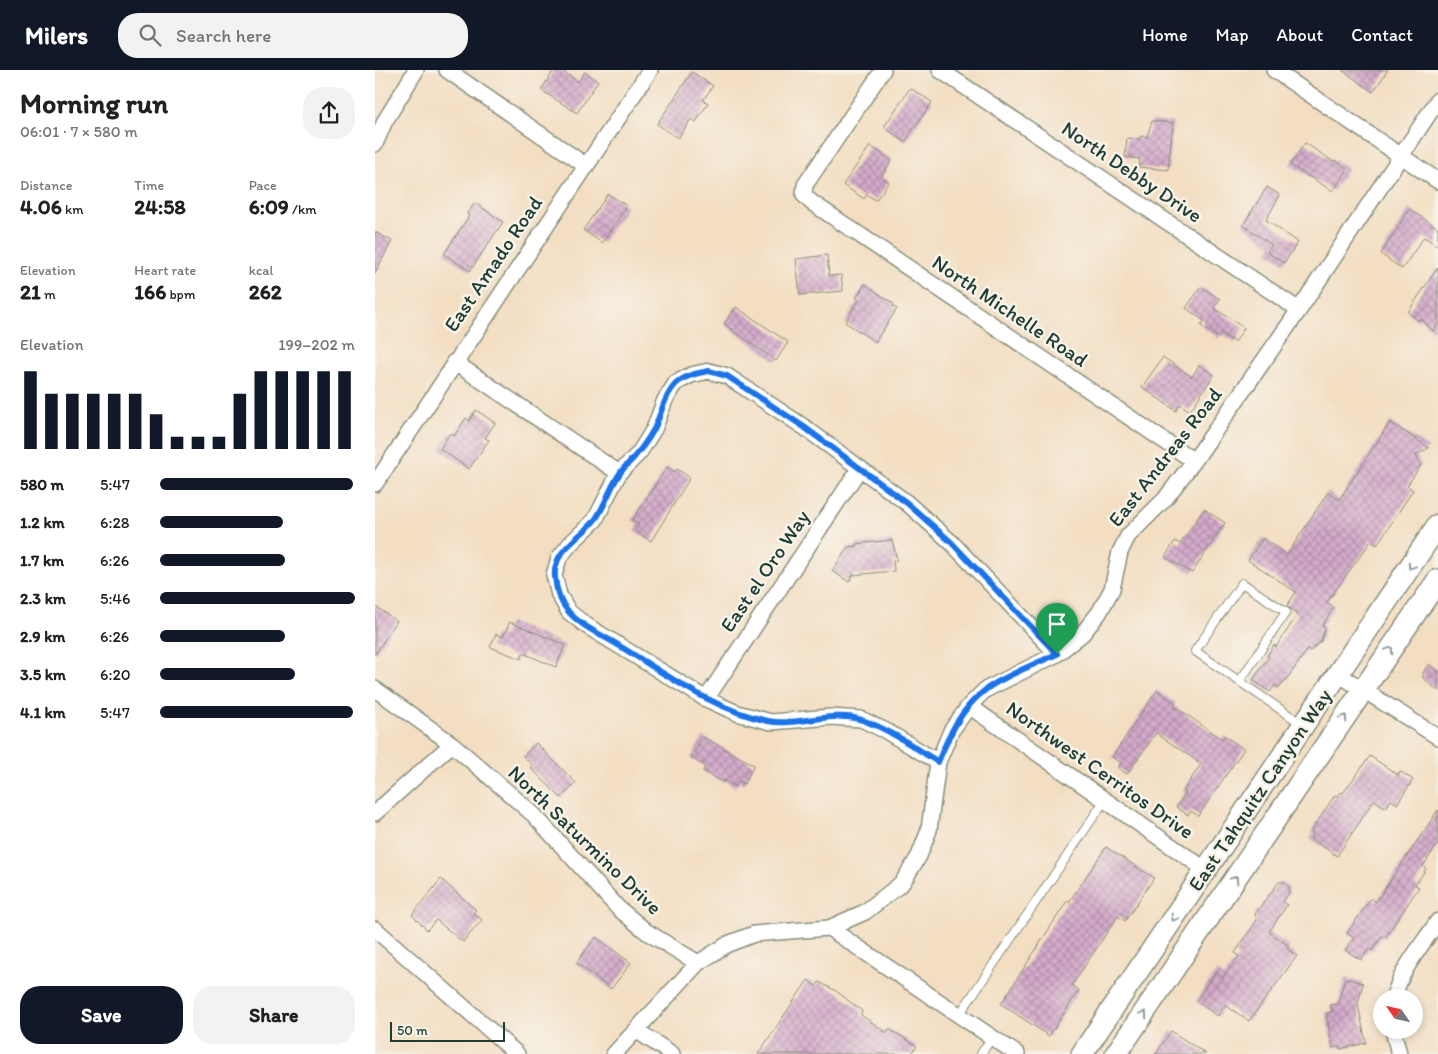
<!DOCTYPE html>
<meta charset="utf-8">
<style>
:root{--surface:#fff;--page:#f2f2f2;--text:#202124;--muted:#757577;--accent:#111827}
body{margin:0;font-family:Itim,sans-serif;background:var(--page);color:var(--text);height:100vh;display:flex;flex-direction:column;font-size:19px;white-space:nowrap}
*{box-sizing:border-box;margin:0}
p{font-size:16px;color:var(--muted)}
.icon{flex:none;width:28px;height:28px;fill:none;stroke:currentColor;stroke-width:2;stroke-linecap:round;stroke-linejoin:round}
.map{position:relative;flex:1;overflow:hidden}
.drawer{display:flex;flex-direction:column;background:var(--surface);width:375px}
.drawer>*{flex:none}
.needle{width:32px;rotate:304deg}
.buttons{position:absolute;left:998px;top:919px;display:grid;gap:10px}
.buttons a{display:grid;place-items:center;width:50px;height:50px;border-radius:50%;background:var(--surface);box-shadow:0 2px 8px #0003;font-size:25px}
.scale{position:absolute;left:15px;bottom:12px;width:115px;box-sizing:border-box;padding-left:5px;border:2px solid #1f3d34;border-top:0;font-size:14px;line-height:18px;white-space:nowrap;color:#1f3d34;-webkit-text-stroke:4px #f7f3e8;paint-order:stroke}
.pin{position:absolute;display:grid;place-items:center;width:42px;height:42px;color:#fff;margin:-51px -21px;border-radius:50% 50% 50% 0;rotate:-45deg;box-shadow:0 0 5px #0007}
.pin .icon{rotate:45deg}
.round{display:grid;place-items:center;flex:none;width:52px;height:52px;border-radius:20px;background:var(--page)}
.headline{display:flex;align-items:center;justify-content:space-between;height:85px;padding:0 20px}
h1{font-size:28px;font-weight:700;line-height:38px}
.metrics{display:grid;grid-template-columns:repeat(3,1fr);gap:8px;height:85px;padding:5px 20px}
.metrics div{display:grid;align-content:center}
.metrics b{font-size:21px;font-weight:700}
.metrics small{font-size:14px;font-weight:400}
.metrics p{font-size:14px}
.chart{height:140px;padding:10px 20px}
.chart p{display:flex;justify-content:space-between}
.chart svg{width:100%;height:90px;margin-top:5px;stroke:var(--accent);stroke-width:6}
.action{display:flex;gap:10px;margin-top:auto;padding:10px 20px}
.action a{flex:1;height:58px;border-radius:20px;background:var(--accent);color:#fff;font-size:20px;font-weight:700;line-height:58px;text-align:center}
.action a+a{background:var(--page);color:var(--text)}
ul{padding:0 20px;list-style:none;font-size:16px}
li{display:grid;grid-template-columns:80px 60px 1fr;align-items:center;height:38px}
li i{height:12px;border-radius:6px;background:var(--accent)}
header{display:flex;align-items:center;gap:30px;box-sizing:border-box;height:70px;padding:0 25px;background:var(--accent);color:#fff}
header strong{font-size:24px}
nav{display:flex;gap:28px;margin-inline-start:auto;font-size:18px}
.search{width:350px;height:45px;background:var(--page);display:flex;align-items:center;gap:12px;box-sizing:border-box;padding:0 18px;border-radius:20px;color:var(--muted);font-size:19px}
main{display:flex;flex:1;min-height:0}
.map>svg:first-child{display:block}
.building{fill:url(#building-cross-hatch)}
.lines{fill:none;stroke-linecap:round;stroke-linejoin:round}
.service-casing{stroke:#898e7b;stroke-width:10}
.minor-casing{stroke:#898e7b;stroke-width:18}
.secondary-casing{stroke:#898e7b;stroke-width:24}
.service{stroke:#fff;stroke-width:8}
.minor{stroke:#fff;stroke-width:15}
.secondary{stroke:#fff;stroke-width:21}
.oneway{stroke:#8f9e9a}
.route-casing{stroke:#fff;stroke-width:10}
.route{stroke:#1a73e8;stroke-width:6}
.labels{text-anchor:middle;stroke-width:5;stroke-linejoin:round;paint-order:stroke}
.street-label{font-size:21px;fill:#1f3d34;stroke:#f7f3e8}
</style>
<header>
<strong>Milers</strong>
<div class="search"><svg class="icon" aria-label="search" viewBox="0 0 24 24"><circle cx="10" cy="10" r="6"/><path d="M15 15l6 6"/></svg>Search here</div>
<nav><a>Home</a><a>Map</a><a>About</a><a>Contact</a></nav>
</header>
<main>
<section class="drawer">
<div class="headline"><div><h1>Morning run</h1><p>06:01 · 7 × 580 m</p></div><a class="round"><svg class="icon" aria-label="share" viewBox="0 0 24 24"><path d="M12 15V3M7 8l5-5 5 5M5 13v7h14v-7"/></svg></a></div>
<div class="metrics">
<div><p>Distance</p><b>4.06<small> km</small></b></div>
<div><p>Time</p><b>24:58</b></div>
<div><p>Pace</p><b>6:09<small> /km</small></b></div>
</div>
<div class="metrics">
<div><p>Elevation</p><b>21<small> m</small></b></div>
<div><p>Heart rate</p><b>166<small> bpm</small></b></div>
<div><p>kcal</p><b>262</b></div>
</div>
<div class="chart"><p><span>Elevation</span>199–202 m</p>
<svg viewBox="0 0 160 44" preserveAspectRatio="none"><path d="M5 44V6M15 44V17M25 44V17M35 44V17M45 44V17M55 44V17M65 44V27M75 44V38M85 44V38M95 44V38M105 44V17M115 44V6M125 44V6M135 44V6M145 44V6M155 44V6"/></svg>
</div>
<ul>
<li><b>580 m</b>5:47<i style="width:99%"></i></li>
<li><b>1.2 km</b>6:28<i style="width:63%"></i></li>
<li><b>1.7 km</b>6:26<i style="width:64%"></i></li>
<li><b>2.3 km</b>5:46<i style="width:100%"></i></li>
<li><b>2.9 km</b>6:26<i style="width:64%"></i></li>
<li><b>3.5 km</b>6:20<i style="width:69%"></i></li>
<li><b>4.1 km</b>5:47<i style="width:99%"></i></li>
</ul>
<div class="action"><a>Save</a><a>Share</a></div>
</section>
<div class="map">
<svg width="1063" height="984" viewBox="0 0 1063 984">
<defs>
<pattern id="building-cross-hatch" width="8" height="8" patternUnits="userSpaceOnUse" patternTransform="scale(1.25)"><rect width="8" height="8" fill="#d5aacb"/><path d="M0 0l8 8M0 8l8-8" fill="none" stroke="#ac8ca6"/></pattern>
</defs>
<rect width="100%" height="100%" fill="#f7f3e8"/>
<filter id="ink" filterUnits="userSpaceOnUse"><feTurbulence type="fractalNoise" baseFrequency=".02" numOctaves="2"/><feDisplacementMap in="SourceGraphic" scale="10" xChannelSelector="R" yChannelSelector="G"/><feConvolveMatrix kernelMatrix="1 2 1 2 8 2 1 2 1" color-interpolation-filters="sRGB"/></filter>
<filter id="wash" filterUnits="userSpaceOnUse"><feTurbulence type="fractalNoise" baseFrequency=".0096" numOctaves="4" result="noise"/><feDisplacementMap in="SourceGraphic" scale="20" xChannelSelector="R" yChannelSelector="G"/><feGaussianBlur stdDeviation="1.12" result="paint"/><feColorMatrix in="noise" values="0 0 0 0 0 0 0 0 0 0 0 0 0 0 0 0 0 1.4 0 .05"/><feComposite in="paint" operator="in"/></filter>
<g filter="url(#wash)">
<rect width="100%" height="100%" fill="#f3dec2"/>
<g id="blocks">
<path class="building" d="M179,0h7l17,12 7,-10 13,9 -21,32 -36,-23z
M967,0h46l-15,22z
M317,2l21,14 -10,14 5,3 -12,19 -5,-3 -13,19 -21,-14z
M535,18l22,14 -27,40 -21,-15z
M777,51l21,2 -5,47 -29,-3 1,-8 -15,-2 2,-19 13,1 1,-3 6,1z
M930,73l29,19 1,-2 13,9 -15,22 -43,-26z
M495,76l22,14 -11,17 8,5 -13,18 -9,-5 -3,4 -21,-14z
M892,117l13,8 -14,25 32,22 -14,21 -17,-11 5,-7 -29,-20z
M233,124l19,12 -25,37 -19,-13z
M100,133l28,19 -33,49 -26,-17 25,-38 -2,-2z
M1034,139l29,19v18l-14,-9 -22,32 -21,-15z
M0,162l17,9 -17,32z
M452,185l2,21 12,-1 2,16 -43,4 -4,-36z
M1063,197v57l-5,7 -13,-13 -2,3 -10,-9z
M490,214l29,20 -1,2 4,3 -22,33 -30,-20 14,-22 -3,-2z
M826,217l19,12 -6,9 30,20 -9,14 -14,-9 -2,5 -18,-12 3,-5 -18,-13z
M361,237l52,35 -12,19 -52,-37z
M788,287l29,20 7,-12 15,10 -24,36 -10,-7 -4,7 -34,-24z
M101,340l19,13 -10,15 4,2 -20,29 -29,-20 10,-16 4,3 12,-18 3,3z
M1015,352l39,26 -13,7 5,10 -14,21 6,4 -36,55 -6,-4 -44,61 7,5 -12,19 3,2 -4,13 -11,10 -2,-2 -25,35 -4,4 -4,-3 -5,7 -17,-12 16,-23 -2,-1 7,-11 2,2 22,-33 -11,-8 9,-14 -48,-32 15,-22 24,17 41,-63 11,8z
M292,397l8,5 2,-3 12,8 -1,4 -37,60 -16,-10 4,-7 -7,-4z
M829,439l21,14 -33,50 -27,-16 10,-16 5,3z
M517,470l5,20 -4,1 1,10 -41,4 -4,7 -17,-11 16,-24 8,-1v-2z
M0,536l22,15 -22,33z
M135,552l55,23 -9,22 -33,-14 -2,6 -31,-12 6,-13 7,3z
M1053,594l10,7v20l-15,-13v-5z
M782,620l19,13 -2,3 48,33 3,-3 19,13 -46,67 -7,-5 -3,4 -12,-8 10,-15 -3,-1 18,-27 -45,-31 -29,41 -9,-6 3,-5 -9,-6z
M328,667l51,28 -10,19 -5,-3 -4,6 -11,-7 -1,2 -20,-11 2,-5 -14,-8z
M161,673l40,40 -15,15 -30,-30 2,-2 -10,-10z
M995,686l28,19 2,-4 13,9 -16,24 -6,-4 -5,8 -12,-8 -37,56 -27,-18 3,-5 -2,-2 24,-36 3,2 3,-5 2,1z
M1063,740v34l-15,22 3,3 -11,16 4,2 -34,51 -3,-2 -10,15 -3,-2 -8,11 -16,-10 9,-12 -7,-5 24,-35 5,4z
M731,777l48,31 -29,43 -7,-5 -46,69 7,5 -30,46 -48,-32 66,-103 2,1z
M66,809l35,31 -3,3 9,7 -19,22 -27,-22 -9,10 -15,-15z
M904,812h5l5,5v6l-7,9 5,3 -18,27 20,14 -2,3 10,7 -48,65 -24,-16 -7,11 -22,-15 20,-29 7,5 16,-21 -4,-3 22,-33 -2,-6z
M221,867l35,26 -20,26 -35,-26z
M970,908l18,5 -5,21 8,39 -26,6v-3l-7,2 -7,-35 6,-1 -1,-7 7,-1z
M433,910l8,6 3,-4 17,9 26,20 -1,4 26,18 2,-4 28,17 -6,8h-153z
M796,961l35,23h-50z"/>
</g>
</g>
<g filter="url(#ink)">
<use href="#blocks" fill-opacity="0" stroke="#898e7b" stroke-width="1"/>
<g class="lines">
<g class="service-casing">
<path id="service" d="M865,611l46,-69 -44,-29 -47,68 107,73
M584,945l146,-215
M606,984l11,-17"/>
</g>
<g class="minor-casing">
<path id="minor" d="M72,0l138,95
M508,0l-78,115 -1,10 7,7 383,259
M565,0l359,240
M899,0l164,111
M0,74l10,-23 31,-51
M79,292l165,111
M0,414l275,-414
M963,604l100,63
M0,619l77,55 82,71 84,93 29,24 51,31
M331,629l154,-231
M594,636l237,164
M563,692l-52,-31 -25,-12 -30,-2 -60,5 -34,-9 -31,-14 -119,-73 -18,-14 -10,-17 -5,-20 5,-17 11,-14 25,-24 24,-47 20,-20 15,-24 11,-29 11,-17 15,-8 18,-4 18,5 77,51 103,76 44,39 106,112
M0,743l77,-69
M454,858l188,126
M0,859l142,125
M1019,928c6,-28 29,-54 44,-77
M261,960l36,24
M1018,960l6,24
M239,984l84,-91 30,-19 26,-10 75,-6 36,-16 37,-29 17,-27 10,-26 9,-68 13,-31 18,-25 16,-16 72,-36 25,-20 17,-21 13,-24 8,-37 8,-16 37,-37 29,-38 105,-151 139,-210"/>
</g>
<g class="secondary-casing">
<path id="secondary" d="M707,984l356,-529
M741,984l322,-474"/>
</g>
<use href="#service" class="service"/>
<use href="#minor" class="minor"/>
<use href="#secondary" class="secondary"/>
</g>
<defs><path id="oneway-chevron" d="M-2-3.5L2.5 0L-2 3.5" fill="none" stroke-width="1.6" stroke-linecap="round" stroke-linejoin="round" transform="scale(1.25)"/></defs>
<g class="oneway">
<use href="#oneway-chevron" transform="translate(1036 496) rotate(124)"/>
<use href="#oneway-chevron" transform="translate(1015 580) rotate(-56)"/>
<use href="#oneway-chevron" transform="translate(969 648) rotate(-56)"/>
<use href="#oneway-chevron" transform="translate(860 809) rotate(-56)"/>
<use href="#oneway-chevron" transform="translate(799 848) rotate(124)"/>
<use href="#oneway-chevron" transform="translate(769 944) rotate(-56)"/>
</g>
</g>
<g class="lines" filter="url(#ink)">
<g class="route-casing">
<path id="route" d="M334,301l18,5 77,51 103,76 44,39 106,112c-19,9 -58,24 -73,37 -23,18 -35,44 -46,71 -24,-15 -49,-33 -76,-42 -29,-10 -66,7 -94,1 -55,-11 -102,-47 -150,-76 -16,-10 -38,-19 -50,-34 -8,-9 -12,-22 -13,-34 -3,-28 30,-41 42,-60 10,-15 15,-36 27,-49 12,-12 22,-24 30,-39 7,-14 11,-36 24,-47 9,-7 20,-9 31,-11z"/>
</g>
<use href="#route" class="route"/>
</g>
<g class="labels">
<g class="street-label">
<text transform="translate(757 102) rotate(34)" y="7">North Debby Drive</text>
<text transform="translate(118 194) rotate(-56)" y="7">East Amado Road</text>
<text transform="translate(635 241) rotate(34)" y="7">North Michelle Road</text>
<text transform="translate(790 387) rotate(-52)" y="7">East Andreas Road</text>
<text transform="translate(390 501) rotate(-56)" y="7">East el Oro Way</text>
<text transform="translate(725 700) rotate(35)" y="7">Northwest Cerritos Drive</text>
<text transform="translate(885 720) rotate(-56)" y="7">East Tahquitz Canyon Way</text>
<text transform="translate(210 770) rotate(44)" y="7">North Saturmino Drive</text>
</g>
</g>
</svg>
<div class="buttons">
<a><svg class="needle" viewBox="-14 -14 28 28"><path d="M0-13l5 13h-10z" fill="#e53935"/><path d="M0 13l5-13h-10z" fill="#757577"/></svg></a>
</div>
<div class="scale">50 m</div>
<div class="pin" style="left:682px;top:584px;background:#1e9e55"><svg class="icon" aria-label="arrive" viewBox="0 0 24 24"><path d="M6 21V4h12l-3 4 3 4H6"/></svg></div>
</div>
</main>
